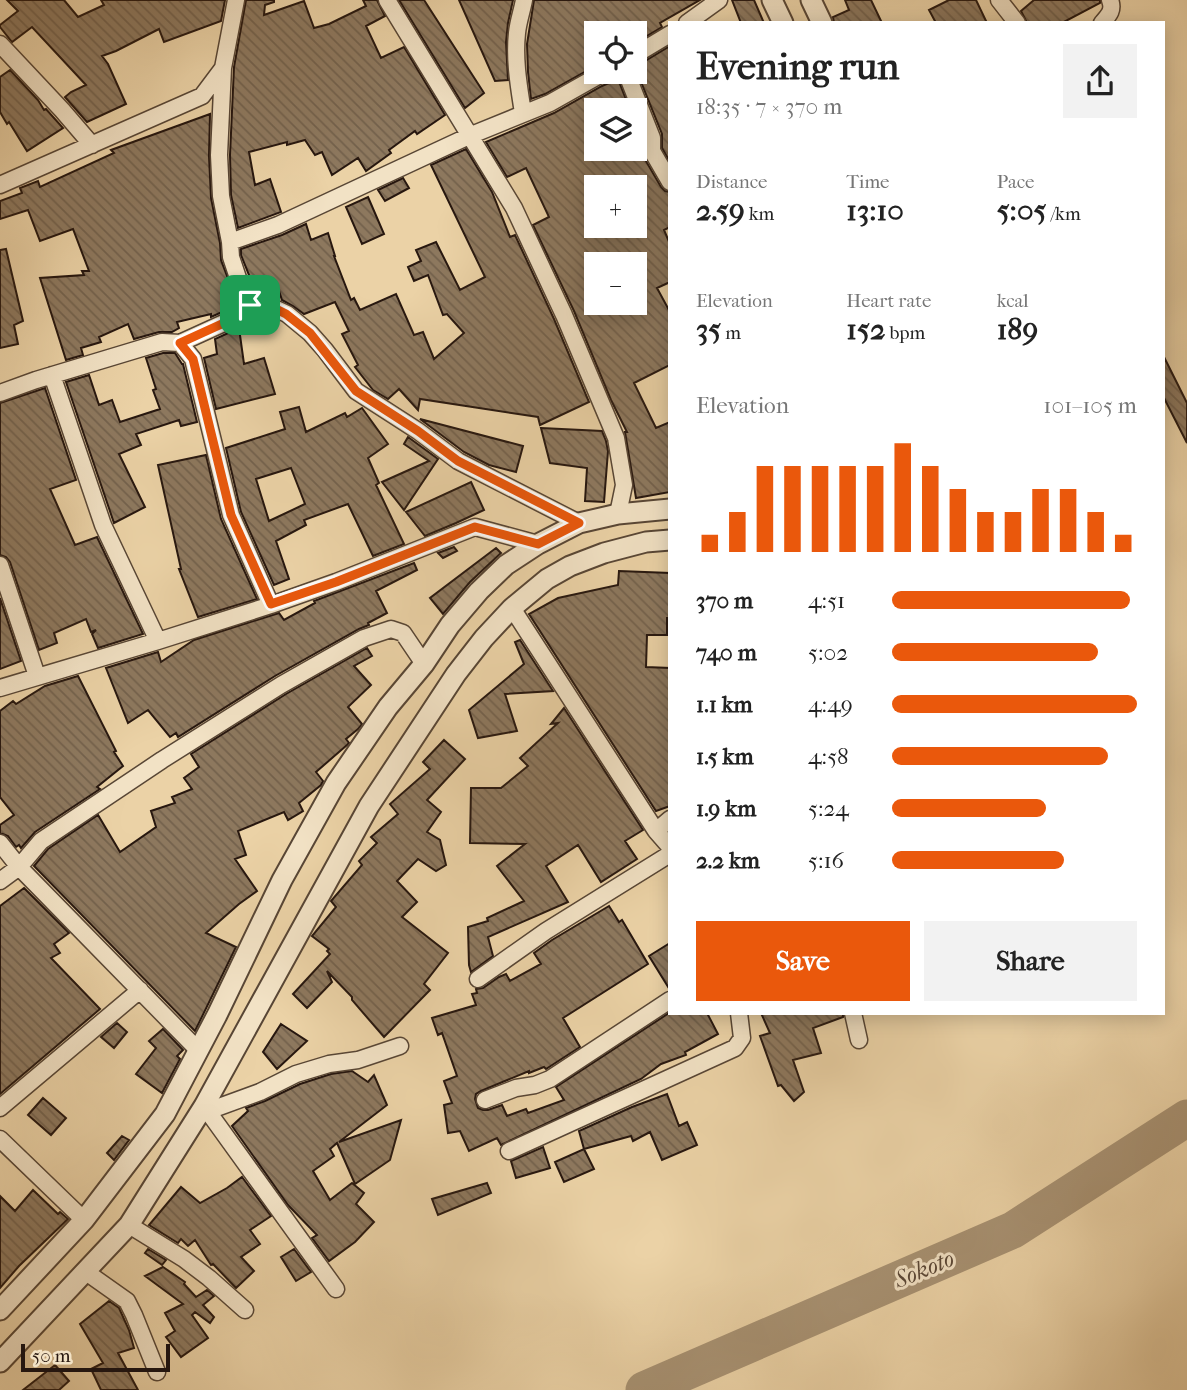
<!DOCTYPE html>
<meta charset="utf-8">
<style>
:root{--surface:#fff;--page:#f2f2f2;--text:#222;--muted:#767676;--accent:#ea580c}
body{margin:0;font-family:"IM FELL French Canon",serif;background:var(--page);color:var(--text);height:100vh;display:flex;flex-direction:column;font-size:26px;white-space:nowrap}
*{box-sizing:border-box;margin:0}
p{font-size:23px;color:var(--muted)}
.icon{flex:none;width:38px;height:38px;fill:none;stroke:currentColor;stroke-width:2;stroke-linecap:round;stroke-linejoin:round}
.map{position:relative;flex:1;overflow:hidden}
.side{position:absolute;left:668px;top:21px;width:497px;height:994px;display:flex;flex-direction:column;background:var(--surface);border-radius:0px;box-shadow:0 4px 18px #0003}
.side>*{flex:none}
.buttons{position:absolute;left:584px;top:21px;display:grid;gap:14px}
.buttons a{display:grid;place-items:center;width:63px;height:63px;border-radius:0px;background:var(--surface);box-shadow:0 4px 18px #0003;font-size:35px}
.scale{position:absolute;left:21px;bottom:18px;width:149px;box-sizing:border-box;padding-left:7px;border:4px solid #27170f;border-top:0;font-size:19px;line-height:24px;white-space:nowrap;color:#27170f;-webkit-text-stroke:5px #f2e2c5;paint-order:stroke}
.pin{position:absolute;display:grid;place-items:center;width:60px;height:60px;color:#fff;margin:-30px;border-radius:14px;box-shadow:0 4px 10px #0006}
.round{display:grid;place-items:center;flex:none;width:74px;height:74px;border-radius:0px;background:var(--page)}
.overview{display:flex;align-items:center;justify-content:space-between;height:119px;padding:0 28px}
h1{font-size:38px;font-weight:700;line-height:52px}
.stats{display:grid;grid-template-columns:repeat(3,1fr);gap:10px;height:119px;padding:7px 28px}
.stats div{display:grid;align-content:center}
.stats b{font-size:30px;font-weight:700}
.stats small{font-size:19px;font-weight:400}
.stats p{font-size:19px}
.chart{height:196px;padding:14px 28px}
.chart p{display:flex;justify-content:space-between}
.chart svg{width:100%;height:126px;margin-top:7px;stroke:var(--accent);stroke-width:6}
.primary-button{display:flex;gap:14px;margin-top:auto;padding:14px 28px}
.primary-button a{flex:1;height:80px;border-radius:0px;background:var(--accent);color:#fff;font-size:28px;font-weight:700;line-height:80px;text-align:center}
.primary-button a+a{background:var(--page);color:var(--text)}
ul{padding:0 28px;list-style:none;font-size:23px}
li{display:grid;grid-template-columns:112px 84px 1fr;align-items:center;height:52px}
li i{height:18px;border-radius:9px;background:var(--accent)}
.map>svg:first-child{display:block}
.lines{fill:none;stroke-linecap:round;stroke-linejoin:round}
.river{stroke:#a89273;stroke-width:37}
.building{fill:url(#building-back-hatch);stroke:#27170f;stroke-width:2;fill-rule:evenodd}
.minor-casing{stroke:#584635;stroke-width:19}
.tertiary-casing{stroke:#584635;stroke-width:23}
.minor{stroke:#f2e2c5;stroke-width:16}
.tertiary{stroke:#f2e2c5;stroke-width:19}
.route-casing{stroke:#fff;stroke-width:14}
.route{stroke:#ea580c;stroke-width:9}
.labels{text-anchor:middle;stroke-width:6;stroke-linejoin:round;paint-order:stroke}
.water-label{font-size:24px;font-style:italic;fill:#5b4837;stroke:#f2e2c5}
</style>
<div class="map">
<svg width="1187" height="1390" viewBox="0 0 1187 1390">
<defs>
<pattern id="building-back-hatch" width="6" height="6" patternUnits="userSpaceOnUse" patternTransform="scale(1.75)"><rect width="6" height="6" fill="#8d785e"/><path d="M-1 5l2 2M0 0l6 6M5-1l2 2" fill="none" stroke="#73614c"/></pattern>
</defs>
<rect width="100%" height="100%" fill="#ebd2a6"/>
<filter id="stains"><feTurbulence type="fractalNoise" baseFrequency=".00286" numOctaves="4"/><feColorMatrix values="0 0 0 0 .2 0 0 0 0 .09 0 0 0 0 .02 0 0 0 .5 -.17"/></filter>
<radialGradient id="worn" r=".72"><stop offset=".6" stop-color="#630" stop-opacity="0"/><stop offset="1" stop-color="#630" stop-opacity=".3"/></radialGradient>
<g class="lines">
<path class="river" d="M644,1390l369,-160 174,-112"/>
</g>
<path class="building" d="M7,0h57l14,17 26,-12 -3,-5h124l-4,21 -57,21 -5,-13 -43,22 -14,5 6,8 18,40 -39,18 -22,-25 6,-5 15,-7 -54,-58 -20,15 -12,-15v-2l18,-14z
M246,0h28v2l-9,3 -1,10 40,-14 10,27 15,-4 37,-18 -3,-6h14l8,16 -19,10 15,32 23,-11 41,68 -28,19 -2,-3 -26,19 2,3 -25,18 -8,-13 -26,17 -10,-23 -7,3 -10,-15 -18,5v-3l-38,10 6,33 15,-6 11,33 -43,16 -7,-33 -1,-40 4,-88z
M399,0h25l60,93 -19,15z
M459,0h54l-5,23 -2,19 2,38 -13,1z
M534,0h166l-40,23 2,4 -27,16v-10h-38v32l-52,29 -14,5 -3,-27 -1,-28z
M732,0h22l10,23h-23z
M845,0h26l11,23h-48l-1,-6 16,-7z
M949,0h27l11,23h-51l-7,-13z
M1034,0h66v3l-38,20h-35l-6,-12z
M670,46v116l-8,-14v-14l-27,-67v-2l5,-1z
M10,70l28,30 6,10 2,-1 17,19 -36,23 -18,-29 -2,2 -7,-12v-35z
M618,79l12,31h-33v39h38v-25l6,16 2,16 18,31 4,4 5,1v35l-6,3 6,14v38l-13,6 13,24v53l-36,18 22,45 14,-6v70l-34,6 -11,-66h2l-16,-32 -37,-89 -41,-86 16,-8 -23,-49 -19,9 -21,-35 68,-29 48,-27zM597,187h38v39h-38zM597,264h38v39h-38z
M210,114l-1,42 2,42 9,45 1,17 17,45 -27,12v-3l-34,8 2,6 -7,4h-13l-25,7 -6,-15 -29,13 2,5 -20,6 2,7 -17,5 -26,-82 44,-3 -2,-4h7l-16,-42 -33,12 -12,-31 -28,9v-18l22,-8 -2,-5 18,-7 2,6 74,-34 -3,-3z
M466,149l26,43 18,45 5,-2 39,84 35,83 -49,23 -2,-8 -118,-18 -2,11 -19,-21 -11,10 -15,-9 -18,-23 3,-2 -16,-31 7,-3 -14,-29 -31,12 -11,-8 -11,-6 -3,-9 -12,4h-10l-16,-40v-6l41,-14 24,-11 5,16 17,-7 7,23h-1l17,44 3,-2 6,12 36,-16 18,41 9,-3 11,27 30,-26 -17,-19 -4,1 -15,-40 -14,6 -6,-14 13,-6 -5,-11 20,-8 24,48 25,-13 -54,-112z
M403,178l6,10 -24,13 -7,-11z
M368,197l16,37 -22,10 -16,-37z
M6,249l17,72 -9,4 4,19 -18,4v-98z
M239,328l5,36 20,-6 11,36 -59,15 -12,-51 13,-4 -2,-15z
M163,353h12l7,11h1l14,58 -16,4 -2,-6 -43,14 5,11 -22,9 26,53 -31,16 -48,-141 23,-7 10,30 13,-5 8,22 40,-13 -7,-19 3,-1 -10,-31z
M1164,357l23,46v40l-23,-45z
M45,388l31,92 -26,9 25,56 22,-8 46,97 -45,14 -6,-14 4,-4 -5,2 -5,-13 -32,14 3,10 -18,7 -29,-88 -4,-5 -6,-2v-152z
M299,407l7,25 39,-19 2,4 15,-9 26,36 -20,14 11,25 -3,2 28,59 -31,12 -25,-52 -44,16 2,5 -30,16 13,38 -15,6 -33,-73 -15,-64 59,-19 -5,-17zM291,468l14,36 -36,17 -13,-42z
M420,419l103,27 -7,26 -27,-7 -25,-13z
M541,428l61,3 4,10 2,10 -4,51 -19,-1 2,-33 -37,-5z
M408,437l30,22 -34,51 -22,-28 47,-21 -25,-17z
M206,455l15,64 36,80 -59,18 -19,-48h2l-23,-104z
M471,482l13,28 -28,13 -31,13 -19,-24z
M454,547l3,4 -14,7 -5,-5z
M496,548l5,5 -31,29 -27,32 -13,-16z
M414,563l3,7 -41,21 11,22 -19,10 1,2 -10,4 -84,47 -97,61 -2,-4 -6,4 -22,-27 -20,13 -22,-55 52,-16 3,10 33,-22 85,-27 5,7 31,-17 -1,-2z
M619,571l51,2v45h-3v17h-20l-1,32 24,1v138l-14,5 -127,-197 29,-16 60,-13z
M0,598l21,63 -21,8z
M520,640l33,51 -48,3 12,37 -39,7 -9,-28 55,-46 -9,-22z
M367,648l5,8 -18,10 17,19 -23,22 14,17 -4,5 -12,10 3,4 -2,2 -31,27 7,9 -2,4 -22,18 4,8 -15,9 -4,-8 -46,19 8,24 -11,4 22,32 -18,13 -33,29 30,14 -41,84 -161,-165 14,-17 50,-34 22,37 36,-25 -5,-16 24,-8 -3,-6 20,-8 -8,-11 15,-11 -8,-13 95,-60z
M78,676l38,75 -2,1 9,14 -26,21 3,2 -65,43 -14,16 -2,-3 -3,2 -8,-11 -8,-3v-8l14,-10 -14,-18v-86l13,-10 3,3 29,-18z
M564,708l79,122 -18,11 12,18 -36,23 -23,-37 -32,21 22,36 -80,35 5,19 -22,16 -2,-7 -1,-38 20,-6 -1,-3 37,-17 -27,-35 28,-22 -55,-1 1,-55h30l27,-22 -8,-8 38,-35 -7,1z
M444,740l21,19 -38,41 14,12 -14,20 13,8 6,25 -10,6 -18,-12 -21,22 20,21 -15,15 46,36 -24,31 6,6 -46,47 -32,-37v-3l-25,-26 5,11 -25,26 -14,-14 37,-40 -3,-3 2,-2 -17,-13 24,-29 -5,-6 31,-36 -3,-4 18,-18 -6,-6 27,-23 -8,-10 40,-35 -7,-7z
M24,888l45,45 -15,11 6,9 -9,5 49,51 -100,85v-188z
M609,906l10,16 3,-2 26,44 -85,54 17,29 -34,22 -2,-2 -15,6v-2l-48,20 -5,3 -1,5 3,9 5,2h5l14,-5 5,11 19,-7 2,4 36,-13 -8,-13 113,-74h38l11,21 -33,18 1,3 -25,9 -20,15 -140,66 -4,-7 -28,13 -9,-20 -12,2 -4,-28 8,-2 -8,-22 13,-5 -15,-43 -4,2 -6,-17 44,-13 -4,-11 5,-1 -1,-4 7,-1 16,-11 7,-3 4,7 31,-17 -7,-11 18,-13z
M670,943v47l-21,-34z
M761,1013h82v4l-30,11 8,25 -28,7 11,32 -10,9 -13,-16 -3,1 -18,-50 10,-3z
M117,1023l10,9 -13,16 -13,-11z
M281,1024l26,17 -30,28 -14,-17z
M163,1029l20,21 -6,6 3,3 -18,34 -26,-19 20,-26 -7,-7z
M352,1071l16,11 6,-7 13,30 -48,37 62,-22 -11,40 -35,24 -18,-41 -7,6 4,7 -21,15 17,29 22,-17 12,10 -8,11 18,18 -19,20 -26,19 -17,-23 5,-3 -29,-30 -56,-79 16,-15 -2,-3 19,-7 35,-17 31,-10z
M667,1094l12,32 8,-4 10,23 -35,15 -12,-28 -17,9 -2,-5 -47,13 -5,-18 53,-24z
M43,1098l23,20 -15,17 -23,-20z
M122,1136l7,4 -15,20 -7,-7z
M543,1147l7,21 -34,10 -5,-17z
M584,1149l10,20 -30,13 -9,-20z
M242,1177l29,39 -21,14 10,14 -19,13 13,14 -18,17 -23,-24 -2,1 -16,-25 -7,6 -7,-7 -3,4 -29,-18 32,-38 19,16 27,-15z
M487,1183l4,10 -53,22 -6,-16z
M33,1190l25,24 2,-2 8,7 -49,47 -19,22v-92l15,15z
M148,1249l18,11 -4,5 -17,-12z
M294,1249l17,23 -15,9 -15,-24z
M163,1267l22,15 -1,2 12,13 11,-7 7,6 -11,9 11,12 -4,6 -15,-11 -3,3 16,23 -27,19 -15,-20 9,-6 -10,-18 18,-9 -38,-28z
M109,1301l10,7 10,22 5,18 -16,5 20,37h-37l-10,-21 12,-6 -23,-39z
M55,1365l14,16 -10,9h-36z"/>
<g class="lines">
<g class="minor-casing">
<path id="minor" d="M236,0l-13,68 -4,87 2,41 9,46 1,15 7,21 12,27
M387,0l127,208 50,107 52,123 8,47 -6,29
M999,0l18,23
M687,23l32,-23
M1102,23c7,-8 12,-13 8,-23
M0,44l62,66 30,35
M635,55l35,-21
M626,72l26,66v13l18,31
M523,113c-4,-26 -9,-53 -6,-80 1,-11 5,-22 7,-33
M0,185l202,-89 21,-28
M230,242l48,-17 191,-89 81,-33 55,-31
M250,305l20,1 17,8 23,19 15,17 31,41 62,40 40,30 121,62
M180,343l13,16 38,156 40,90
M52,375l51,150 55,116
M0,393l36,-13 126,-38 18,1 68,-31 2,-7
M0,565l37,111
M512,608l144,223
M0,688l158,-47 113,-36 65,-23 139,-55 63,17
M670,819l-14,12 14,16
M0,843l19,24 179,183
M0,881l19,-14 22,-26 121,-81 119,-75 83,-47 27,-9 12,4 21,31
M478,979l68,-48 124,-77
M853,1013l6,27
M485,1100l31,-12 19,-3 15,-6 120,-79
M204,1106l132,183
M0,1108l140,-118
M208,1111l52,-19 36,-18 33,-10 29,-4 42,-14
M0,1139l84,81
M509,1151l226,-103 7,-10 -3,-25
M129,1225l55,34 25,19 36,32
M86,1272l41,29 7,14 23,57"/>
</g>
<g class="tertiary-casing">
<path id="tertiary" d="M772,0l11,23
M811,0l11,23
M0,1310l84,-90 81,-106 52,-99 65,-135 54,-97 52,-76 36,-43 26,-39 29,-34 27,-26 32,-21 41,-21 39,-9 52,-5
M0,1362l129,-137 75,-119 165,-300 87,-132 28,-36 28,-30 35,-29 23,-13 34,-13 42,-11 24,-2"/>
</g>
<use href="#minor" class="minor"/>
<use href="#tertiary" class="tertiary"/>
</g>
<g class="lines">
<g class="route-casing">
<path id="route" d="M250,305l20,1 16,8 24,19 46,58 62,40 40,30 121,62 -41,21 -63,-17 -139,55 -65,22 -40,-89 -38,-156 -13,-16 68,-31z"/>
</g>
<use href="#route" class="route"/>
</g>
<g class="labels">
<g class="water-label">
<text transform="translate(924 1269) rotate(-23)" y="8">Sokoto</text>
</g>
</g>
<rect width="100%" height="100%" filter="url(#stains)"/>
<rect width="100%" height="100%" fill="url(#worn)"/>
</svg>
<div class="buttons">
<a><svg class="icon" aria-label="locate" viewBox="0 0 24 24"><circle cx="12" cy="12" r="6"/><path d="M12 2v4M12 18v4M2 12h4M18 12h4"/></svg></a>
<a><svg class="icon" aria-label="layers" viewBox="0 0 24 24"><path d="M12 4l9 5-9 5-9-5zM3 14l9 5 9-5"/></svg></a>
<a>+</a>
<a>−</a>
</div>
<div class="scale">50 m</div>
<div class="pin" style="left:250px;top:305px;background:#1e9e55"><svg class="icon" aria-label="arrive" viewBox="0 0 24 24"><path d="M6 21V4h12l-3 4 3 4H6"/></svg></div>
<section class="side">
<div class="overview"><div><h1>Evening run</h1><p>18:35 · 7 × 370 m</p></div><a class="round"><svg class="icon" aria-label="share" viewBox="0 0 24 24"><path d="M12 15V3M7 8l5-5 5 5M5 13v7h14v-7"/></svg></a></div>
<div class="stats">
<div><p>Distance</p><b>2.59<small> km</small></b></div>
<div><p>Time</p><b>13:10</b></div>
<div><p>Pace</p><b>5:05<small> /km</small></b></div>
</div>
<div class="stats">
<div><p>Elevation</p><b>35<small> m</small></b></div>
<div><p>Heart rate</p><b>152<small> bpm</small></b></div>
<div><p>kcal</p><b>189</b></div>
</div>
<div class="chart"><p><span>Elevation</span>101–105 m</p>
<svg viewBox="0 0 160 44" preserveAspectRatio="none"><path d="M5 44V38M15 44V30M25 44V14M35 44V14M45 44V14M55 44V14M65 44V14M75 44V6M85 44V14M95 44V22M105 44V30M115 44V30M125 44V22M135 44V22M145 44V30M155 44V38"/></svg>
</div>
<ul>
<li><b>370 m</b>4:51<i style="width:97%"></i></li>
<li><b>740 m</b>5:02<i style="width:84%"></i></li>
<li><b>1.1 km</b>4:49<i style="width:100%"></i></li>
<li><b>1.5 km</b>4:58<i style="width:88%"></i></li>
<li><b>1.9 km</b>5:24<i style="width:63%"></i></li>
<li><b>2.2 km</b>5:16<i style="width:70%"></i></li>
</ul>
<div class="primary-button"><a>Save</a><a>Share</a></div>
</section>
</div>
